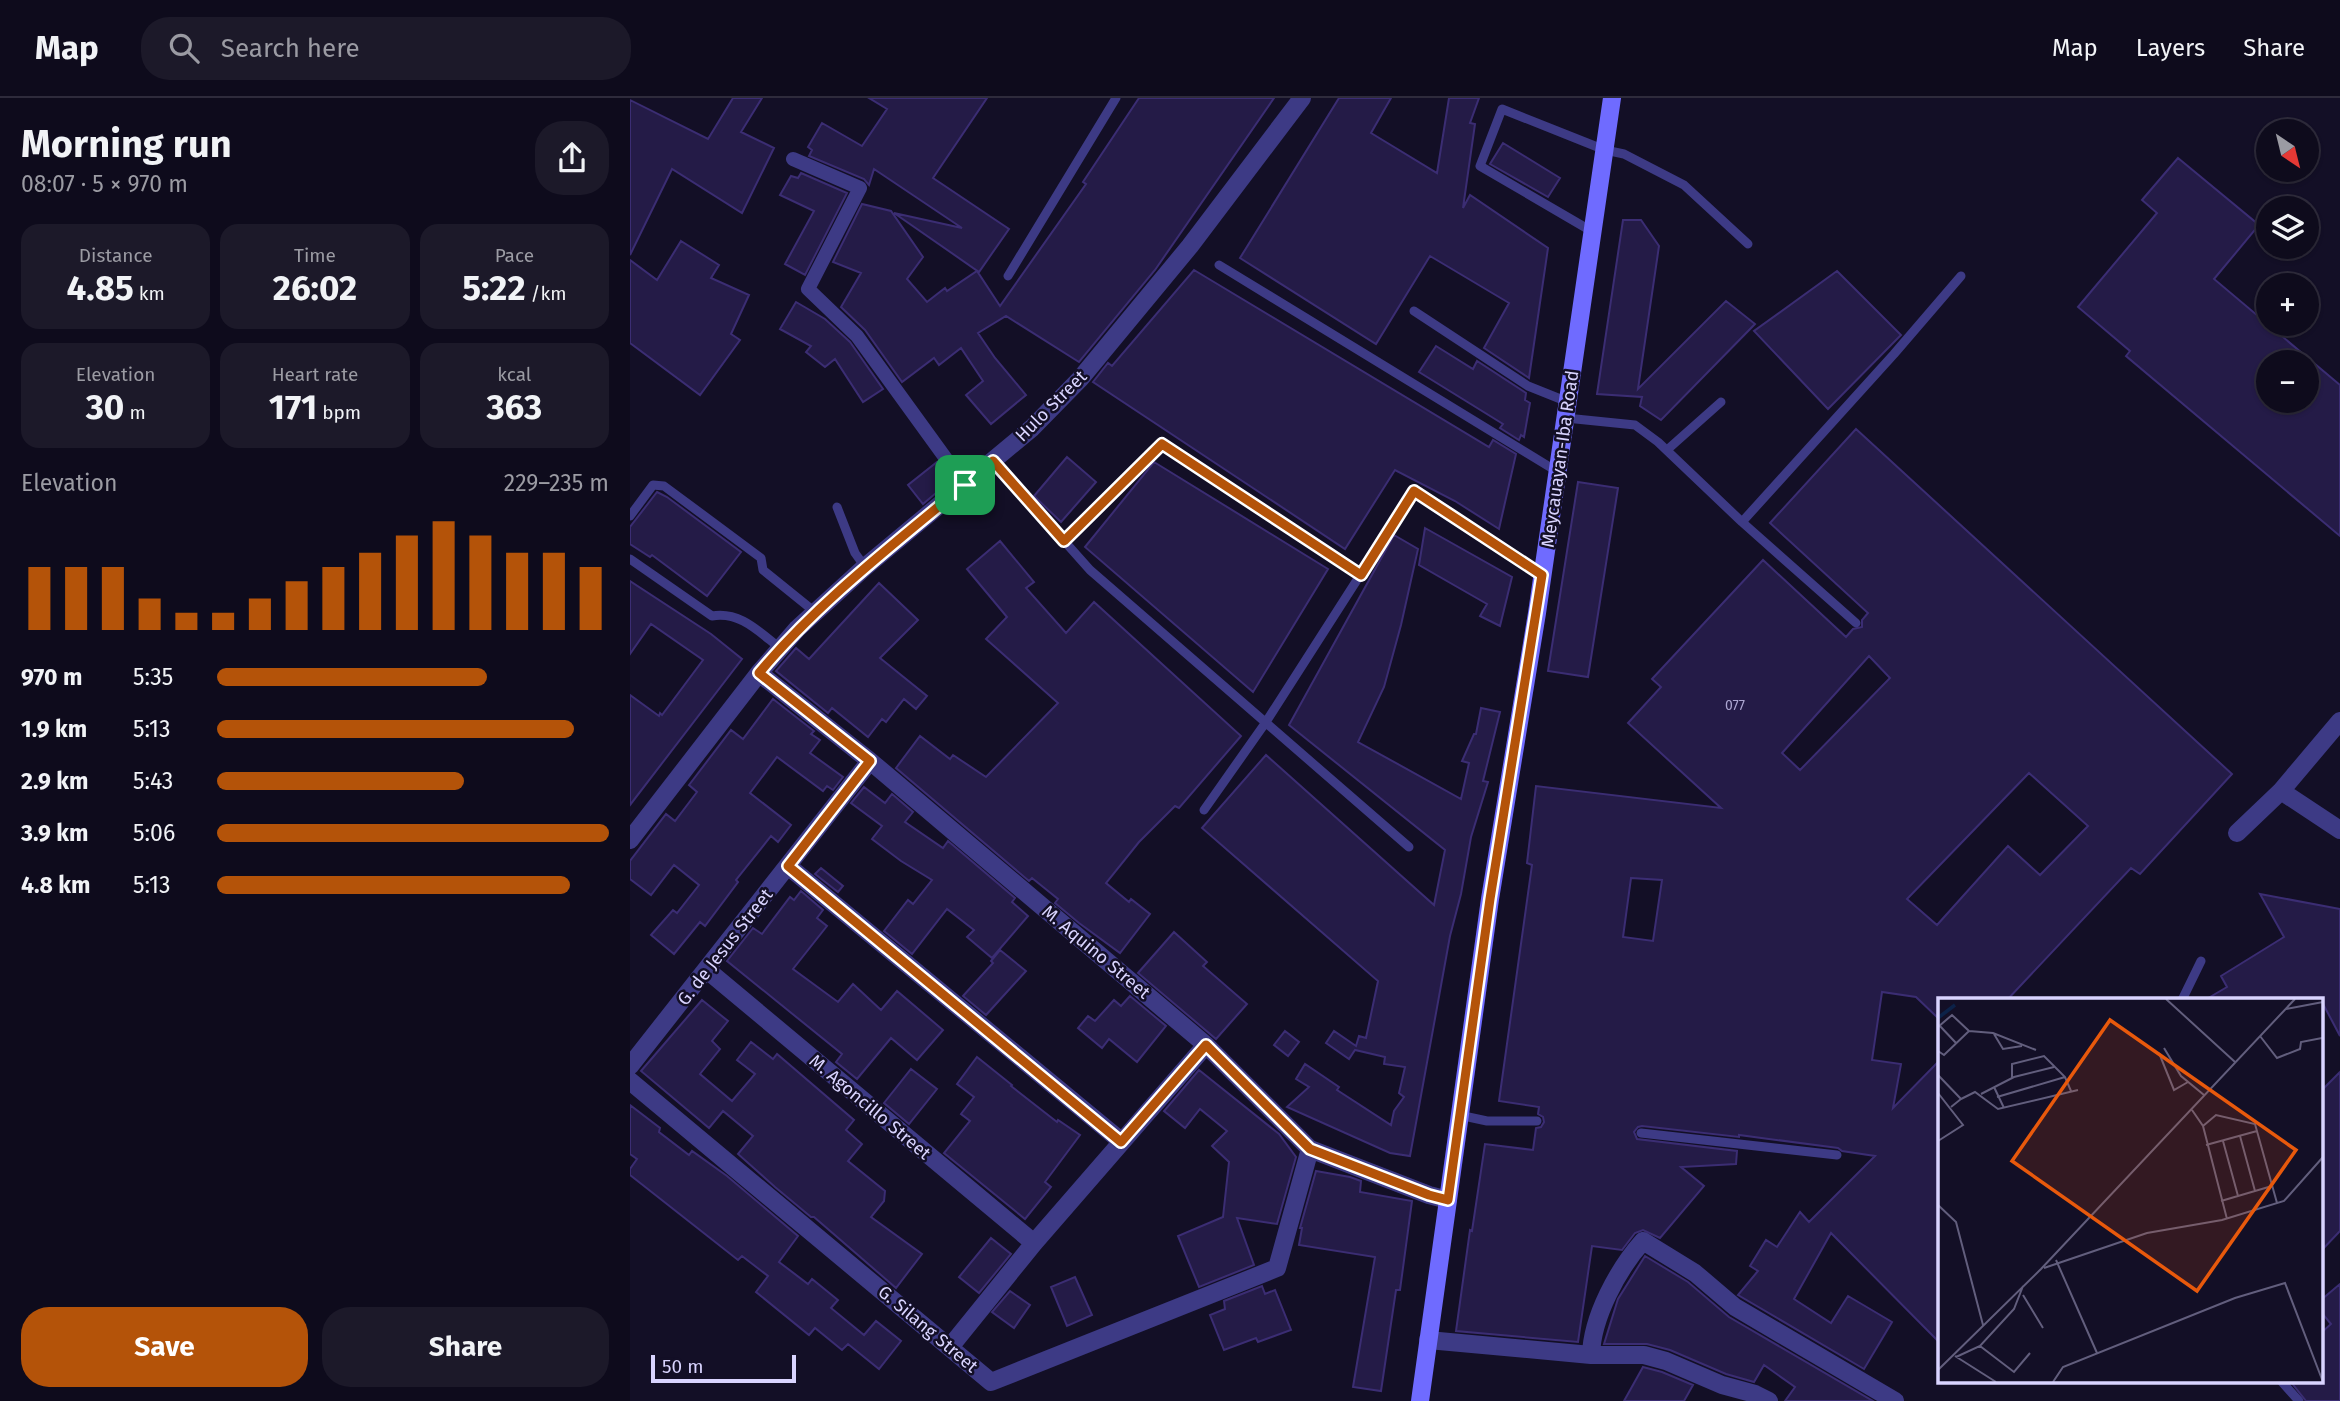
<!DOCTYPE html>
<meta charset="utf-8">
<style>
:root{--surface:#0e0b1c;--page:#1c1929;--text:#f1f3f6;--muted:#9b9ba3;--line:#2e2b3b;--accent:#b45309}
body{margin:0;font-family:"Fira Sans",sans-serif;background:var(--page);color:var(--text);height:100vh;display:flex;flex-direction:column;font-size:26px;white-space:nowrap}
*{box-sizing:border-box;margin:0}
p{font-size:23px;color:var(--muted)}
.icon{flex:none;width:38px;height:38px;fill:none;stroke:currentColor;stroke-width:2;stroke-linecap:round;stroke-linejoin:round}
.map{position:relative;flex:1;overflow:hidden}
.side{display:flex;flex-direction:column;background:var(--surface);width:630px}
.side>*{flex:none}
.needle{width:46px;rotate:145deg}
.controls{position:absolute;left:1626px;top:21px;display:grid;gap:14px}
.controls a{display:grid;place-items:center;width:63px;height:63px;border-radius:50%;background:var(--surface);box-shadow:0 2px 5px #0004,0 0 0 2px var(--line);font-size:35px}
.scale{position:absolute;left:21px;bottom:18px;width:145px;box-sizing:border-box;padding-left:7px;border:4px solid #d9d4ff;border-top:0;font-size:19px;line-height:24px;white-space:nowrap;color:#d9d4ff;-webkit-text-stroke:5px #130f26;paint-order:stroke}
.pin{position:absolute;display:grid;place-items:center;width:60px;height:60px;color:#fff;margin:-30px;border-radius:14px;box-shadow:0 4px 10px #0006}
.round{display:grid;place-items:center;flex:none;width:74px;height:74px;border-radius:28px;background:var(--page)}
.summary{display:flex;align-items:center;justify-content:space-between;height:119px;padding:0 21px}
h1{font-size:38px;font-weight:700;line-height:52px}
.metrics{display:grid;grid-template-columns:repeat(3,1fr);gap:10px;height:119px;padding:7px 21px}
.metrics div{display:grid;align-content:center;border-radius:18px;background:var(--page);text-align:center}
.metrics b{font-size:35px;font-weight:700}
.metrics small{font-size:19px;font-weight:400}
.metrics p{font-size:19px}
.chart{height:196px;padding:14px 21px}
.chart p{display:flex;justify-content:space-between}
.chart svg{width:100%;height:126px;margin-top:7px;stroke:var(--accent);stroke-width:6}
.button{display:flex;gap:14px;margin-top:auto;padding:14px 21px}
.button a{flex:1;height:80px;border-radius:28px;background:var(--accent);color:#fff;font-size:28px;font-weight:700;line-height:80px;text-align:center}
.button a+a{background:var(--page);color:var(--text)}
ul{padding:0 21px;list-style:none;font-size:23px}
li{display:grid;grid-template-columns:112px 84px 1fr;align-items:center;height:52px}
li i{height:18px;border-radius:9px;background:var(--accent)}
header{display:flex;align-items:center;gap:42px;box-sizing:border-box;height:98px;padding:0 35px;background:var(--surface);border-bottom:2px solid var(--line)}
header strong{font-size:33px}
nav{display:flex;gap:38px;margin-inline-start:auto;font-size:24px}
.search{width:490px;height:63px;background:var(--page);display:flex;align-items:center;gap:18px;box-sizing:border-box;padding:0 24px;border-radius:28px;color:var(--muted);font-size:26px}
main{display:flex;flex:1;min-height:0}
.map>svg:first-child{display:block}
.building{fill:#241b47;stroke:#3b2d73;stroke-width:2;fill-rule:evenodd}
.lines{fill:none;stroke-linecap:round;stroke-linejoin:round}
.service{stroke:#3d3a85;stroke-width:9}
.pedestrian{stroke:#3d3a85;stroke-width:14}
.minor{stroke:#3d3a85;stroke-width:18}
.tertiary{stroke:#3d3a85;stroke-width:18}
.secondary{stroke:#6f6bff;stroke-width:18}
.route-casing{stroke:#fff;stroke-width:14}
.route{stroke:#b45309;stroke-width:9}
.labels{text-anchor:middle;stroke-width:5;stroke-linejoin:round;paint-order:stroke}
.number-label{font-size:14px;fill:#aca6d1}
.street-label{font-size:18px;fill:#d9d4ff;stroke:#130f26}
.inset-river{fill:none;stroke:#0c2248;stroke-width:3.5}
.inset-road{fill:none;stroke:#625e7d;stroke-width:2}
.view{fill:#e8590c;fill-opacity:0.15;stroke:#e8590c;stroke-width:3.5}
.inset-edge{fill:none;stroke:#d9d4ff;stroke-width:3.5}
</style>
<header>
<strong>Map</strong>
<div class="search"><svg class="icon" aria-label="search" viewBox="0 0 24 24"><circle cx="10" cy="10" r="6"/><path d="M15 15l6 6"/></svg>Search here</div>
<nav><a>Map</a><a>Layers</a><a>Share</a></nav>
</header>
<main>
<section class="side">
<div class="summary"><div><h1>Morning run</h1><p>08:07 · 5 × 970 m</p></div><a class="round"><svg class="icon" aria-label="share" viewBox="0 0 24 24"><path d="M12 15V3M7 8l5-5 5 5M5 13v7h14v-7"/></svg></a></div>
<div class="metrics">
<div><p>Distance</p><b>4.85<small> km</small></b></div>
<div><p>Time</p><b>26:02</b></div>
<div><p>Pace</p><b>5:22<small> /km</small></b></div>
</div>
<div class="metrics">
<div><p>Elevation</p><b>30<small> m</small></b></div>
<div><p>Heart rate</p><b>171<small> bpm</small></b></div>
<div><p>kcal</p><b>363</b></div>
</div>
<div class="chart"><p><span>Elevation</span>229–235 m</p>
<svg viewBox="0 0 160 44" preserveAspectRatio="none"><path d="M5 44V22M15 44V22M25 44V22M35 44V33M45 44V38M55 44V38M65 44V33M75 44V27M85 44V22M95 44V17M105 44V11M115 44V6M125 44V11M135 44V17M145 44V17M155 44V22"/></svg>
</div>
<ul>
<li><b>970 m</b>5:35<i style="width:69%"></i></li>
<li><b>1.9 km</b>5:13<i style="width:91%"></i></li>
<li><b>2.9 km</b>5:43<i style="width:63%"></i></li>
<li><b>3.9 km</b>5:06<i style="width:100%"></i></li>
<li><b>4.8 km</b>5:13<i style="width:90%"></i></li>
</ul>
<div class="button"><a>Save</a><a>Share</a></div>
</section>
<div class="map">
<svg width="1710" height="1303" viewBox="0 0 1710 1303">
<rect width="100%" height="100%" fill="#130f26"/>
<path class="building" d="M103,0h29l-21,34 33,16 -32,65 -70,-44 -42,86v-155l78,39z
M239,0h118l-54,80 76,51 -30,43 -85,-59 68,15 -88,-59 -5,16 -5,-6 -55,-23 3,-6 -4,-3 14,-24 40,23 25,-37z
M509,0h135l-119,172 -76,92 -73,-46 -28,17 17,25 31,37 -35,29 -25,-29 17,-14 -22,-33 -22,17 -5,-7 -32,24 -37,-52 -24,-23 20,-34 -28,-11 29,-58 29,7 32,46 -16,22 20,23 18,-14 2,3 30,-20 23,35 86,-122 -3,-2z
M709,0h52l-20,35 66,40 12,-75h30l-9,25 5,1 -12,84 7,-13 78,53 -19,130 -45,-30 25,-45 -79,-47 -54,88 -136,-86z
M873,45l57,35 -12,19 -58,-33z
M1548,60l81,67 -45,54 126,106v151l-214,-180 4,-5 -52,-44 79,-94 -15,-13zM1638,264h38v39h-38z
M171,75l46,20 -42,82 -20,-11 29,-53 -34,-16 11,-19 7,2z
M993,122h18l18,26 -21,143 88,-88 29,23 -94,96 -21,-14 2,-9 -45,-3z
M51,143l38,24 -8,13 38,17 -18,39 9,6 -40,55 -70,-52v-83l27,20z
M564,172l295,177 4,-7 23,14 -17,75 -44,-28 -60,-31 -50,79 -252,-167 15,-19 4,3z
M1207,173l64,64 -73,74 -74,-78z
M166,204l29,17 25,23 33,47 -20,13 -28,-43 -10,8 -19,-15 5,-6 -31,-17z
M806,248l37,23 4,-8 49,32 -1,7 5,3 -6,34 -3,-2 -2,5 -19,-12 3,-4 -84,-52z
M1226,331l376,345 -92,100 -9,-6 -124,132h-68v19l-23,-22 -34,-5 -10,68 29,4 -8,44 46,-47v281l-108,-109 -37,66 37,24 17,-27 44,26 -28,47 -126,-74 20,-24 -8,-5 16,-26 11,7 23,-35 9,10 66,-66 -33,-5 -4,-3 -99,-13v2l-97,-11 -4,1 -4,5 3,7 100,12 -1,13 -55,3 23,19 -44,52 -17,-8 -8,3 -13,17 -30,-4 -14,96 -122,-11 14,-101 2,1 13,-87 48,6 3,-22 5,-1 3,-5 -1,-5 -5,-3 1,-7 -40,-6 33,-236 -5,-2 9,-77 185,22 -93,-85 33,-36 -9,-8 111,-119 83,77 7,-8 9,-2v-7l6,-7 -98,-90zM1239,558l21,22 -90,92 -18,-17zM1399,675l59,53 -48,49 -32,-29 -71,79 -30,-26zM1001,780l31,2 -9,61 -30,-4z
M437,359l29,25 -35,40 -27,-26z
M307,364l13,19 -27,23 -15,-19z
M524,364l174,107 -75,123 -168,-145z
M948,384l40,6 -30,189 -40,-6z
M27,394l10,5 74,55 -34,44 -55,-41 -2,2 -20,-13v-17z
M795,430l87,49 -12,49 -20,-10 7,-12 -68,-39z
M764,437l24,14 -17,76 -17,62 -26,55 103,57 8,-36 -7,-2 12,-27h2l5,-26 19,4 -17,69 5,1 -17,55 -10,57 -11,42 -40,220 -20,-3 -103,-46 22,-20 -13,-8 9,-15 34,23 -2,3 54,35 3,-14 10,-14 -5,-4 6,-26 -21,-3 1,-7 -30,-7 -6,9 -23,-16 8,-12 22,15 3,-10 7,2 12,-57 -176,-153 64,-73 168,150 11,-55 -156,-125z
M370,443l34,41 -8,6 40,45 28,-31 147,134 -62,72 -4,-2 -36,36 -33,41 23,19 2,-3 19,15 -30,39 -41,-30 -24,-20 3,-4 -26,-21 -3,3 -133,-113 24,-32 30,23 3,-4 33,22 72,-74 -72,-64 21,-22 -40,-48z
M0,483l81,53 31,25 -112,146v-110l29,21 1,-3 2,2 41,-55 -52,-36 -21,30z
M249,485l39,37 -38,38 47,38 -11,13 -12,-10 -18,23 -4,-3 -14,18 -36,-29 -4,5 -52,-42 20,-23 13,11z
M143,601l41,32 -3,3 9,6 -10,13 33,24 -10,13 -6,-4 -4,5 -46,-34 -27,36 41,32 -13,17 -7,-6 -35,44 2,2 -33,44 -5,-4 -26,32 -23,-19 22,-25 4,3 22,-28 -25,-20 -23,30 -21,-16v-18l36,-47 9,7 22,-29 -8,-7 42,-55 12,9z
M234,689l21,16 7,-9 21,18 -8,10 38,26 5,-7 67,57 -3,4 16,14 -36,42 -25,-21 7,-7 -27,-21 -35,45 -28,-23 24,-31 5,4 19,-24 -31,-19 -29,-22 10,-13 -31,-23z
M191,770l22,18 -5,6 -23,-18z
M171,793l22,19 -6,8 10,8 -34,43 45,33 15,-18 28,26 16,-19 46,39 -26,30 -26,-22 -34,41 -21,-17 6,-8 -115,-93 26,-33 9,6 28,-37 4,3z
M1630,796l80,15v127l-19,-36h-116l22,-13 -6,-11 63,-39z
M544,834l33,30 -4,4 44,38 -31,35 -78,-66z
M370,852l26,21 -40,44 -23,-19 30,-33 -2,-2z
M500,898l36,30 -29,36 -28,-23 -7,9 -24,-20 10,-12 7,5 19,-21 7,6z
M72,902l26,21 -16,20 8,8 -20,25 32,27 23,-27 -18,-14 14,-18 22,17 4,-5 77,66 -8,10 16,14 -14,17 37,30 -1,10 -13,16 51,37 -26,34 -82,-71h-3l-36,-30 -37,-33 15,-18 -30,-25 -14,17 -68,-57z
M655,933l14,11 -11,14 -14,-11z
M347,959l35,28 -1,1 46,36 1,-2 22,15 -35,47 6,5 -26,32 -81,-66 26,-32 -9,-7 13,-17 -17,-13z
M281,971l26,20 -28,35 -25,-21z
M569,972l80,64 17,23 -19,67 -40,-6 17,47 -55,22 -21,-51 45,-19 6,-55 -17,-16 15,-15 -27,-22 -15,19 -21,-17z
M1710,974v159l-19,20v-160z
M0,1007l30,23 -1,4 30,23 3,-4 35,25 71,60 -19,26 29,22 4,-5 26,21 -7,8 33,27 12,-14 25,20 -22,28 -31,-25 -6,6 -27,-22 -6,7 -53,-43 12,-16 -26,-20 -4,4 -108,-85v-6l7,-10 -7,-5z
M686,1073l34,6 11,4 -1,11 52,9 -12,89h-4l-15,101 -28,-4 22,-130 -76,-12 3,-17h-2z
M361,1140l20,16 -32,39 -20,-16z
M1015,1158l43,26 41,35 144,84h-88l10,-14 -31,-22 -10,17 -28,-8 -56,-24 -23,-6h-43l14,-45z
M445,1179l17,38 -25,11 -16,-39z
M1710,1186v117h-34l-15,-19h30v-49l10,-9 -10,-12v-12z
M632,1188l3,8 10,-4 16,40 -33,12 -2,-4 -32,12 -14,-35 15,-6 -1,-8z
M380,1193l20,14 -16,23 -22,-16z
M1013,1269l19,5 31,13 -9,16h-60z"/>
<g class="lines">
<path class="service" d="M963,134l-113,-66 22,-57 103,41 19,4 60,31 64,59
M589,167l339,207
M378,178l108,-178
M784,213l114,75 40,16
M936,320l69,7 23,17 84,80 114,101
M1037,352l54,-48
M363,363l97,109 319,277
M207,409l18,46 10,14
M0,418l23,-31 11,1 97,72 2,12 52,42
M1112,424l152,-168 67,-78
M434,443l98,-97 199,131
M0,461l82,57c28,-5 47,16 68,32
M574,712l62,-88 148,-231 128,84
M1552,902l19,-39
M829,1017l28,6h50
M1011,1035l196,22
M1652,1284l17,19"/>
<path class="pedestrian" d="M163,61l67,29 -52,101 49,47 108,149"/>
<path class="minor" d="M129,575l111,88 336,284 104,104 119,46 19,5
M1651,693l59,39
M1607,735l44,-42 59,-70
M158,768l333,275
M77,872l327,273
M0,968l240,-305
M0,983l361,301 286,-114 33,-119
M798,1242l163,15h53l22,6 56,24 33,9 14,7
M320,1249l84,-104 172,-198
M961,1257c1,-38 27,-86 52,-114l52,32 40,34 160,94"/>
<path class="tertiary" d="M0,742l129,-167 38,-44 68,-62 167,-139 48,-49 110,-133 112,-148"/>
<path class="secondary" d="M790,1303l70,-502 47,-286 75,-515"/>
</g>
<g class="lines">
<g class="route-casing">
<path id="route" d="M532,346l199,131 53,-84 128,84 -52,324 -42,301 -19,-5 -119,-46 -104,-104 -85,97 -333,-276 82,-105 -111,-88c68,-81 154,-143 234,-212l71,80z"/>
</g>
<use href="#route" class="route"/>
</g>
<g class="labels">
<g class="number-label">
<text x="1105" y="612">077</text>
</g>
<g class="street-label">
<text transform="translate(421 308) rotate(-45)" y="6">Hulo Street</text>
<text transform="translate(930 361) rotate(-82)" y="6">Meycauayan-Iba Road</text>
<text transform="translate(95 849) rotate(-52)" y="6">G. de Jesus Street</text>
<text transform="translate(466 854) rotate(40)" y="6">M. Aquino Street</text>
<text transform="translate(240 1009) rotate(40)" y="6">M. Agoncillo Street</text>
<text transform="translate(298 1231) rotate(40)" y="6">G. Silang Street</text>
</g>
</g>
<g transform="translate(1308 900)">
<rect width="385" height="385" fill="#130f26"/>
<path class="inset-river" d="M0,20l17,-13"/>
<path class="inset-road" d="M228,1l69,63M348,11l37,-7M1,27l17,18M0,29l14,-12 17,16M31,33l24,2 43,17M56,36l9,15 19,-3M322,38l17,22 23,-9 1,-7 21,-4M226,50l17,28 23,19M0,53l6,4 25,-24M221,55l15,37 14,-8M0,77l23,24 -10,8M74,80v-14l32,-8 21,21 6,14M56,89l10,21M0,95l25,32 -25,16M43,96l33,-17 40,-10M59,99l68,-20M23,101l14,-7 23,17 80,-19M254,112l11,16 24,93M265,128l13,-11 39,9 22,79M302,138l15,55M285,143l15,55M268,147l51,-14M283,203l51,-15M0,207l18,17 27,103M118,262l41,93M106,270l103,-35 75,-13 62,-19 39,-44M85,297l20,33M42,348l34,26 16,-19M17,358l41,26M18,359l24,-11 34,-37 9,-23M0,372l103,-101 254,-270M115,384l10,-15 172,-69 50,-15 38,99"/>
<path class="view" d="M172,22l186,130 -99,141 -185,-130z"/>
<rect width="385" height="385" class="inset-edge"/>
</g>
</svg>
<div class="controls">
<a><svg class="needle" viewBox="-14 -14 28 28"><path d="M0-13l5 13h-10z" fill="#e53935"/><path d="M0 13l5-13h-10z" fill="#9b9ba3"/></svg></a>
<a><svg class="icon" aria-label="layers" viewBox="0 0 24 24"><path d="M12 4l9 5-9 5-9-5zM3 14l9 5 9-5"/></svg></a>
<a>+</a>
<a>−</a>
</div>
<div class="scale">50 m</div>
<div class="pin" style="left:335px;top:387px;background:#1e9e55"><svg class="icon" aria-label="arrive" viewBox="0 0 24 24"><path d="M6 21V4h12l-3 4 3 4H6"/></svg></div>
</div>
</main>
